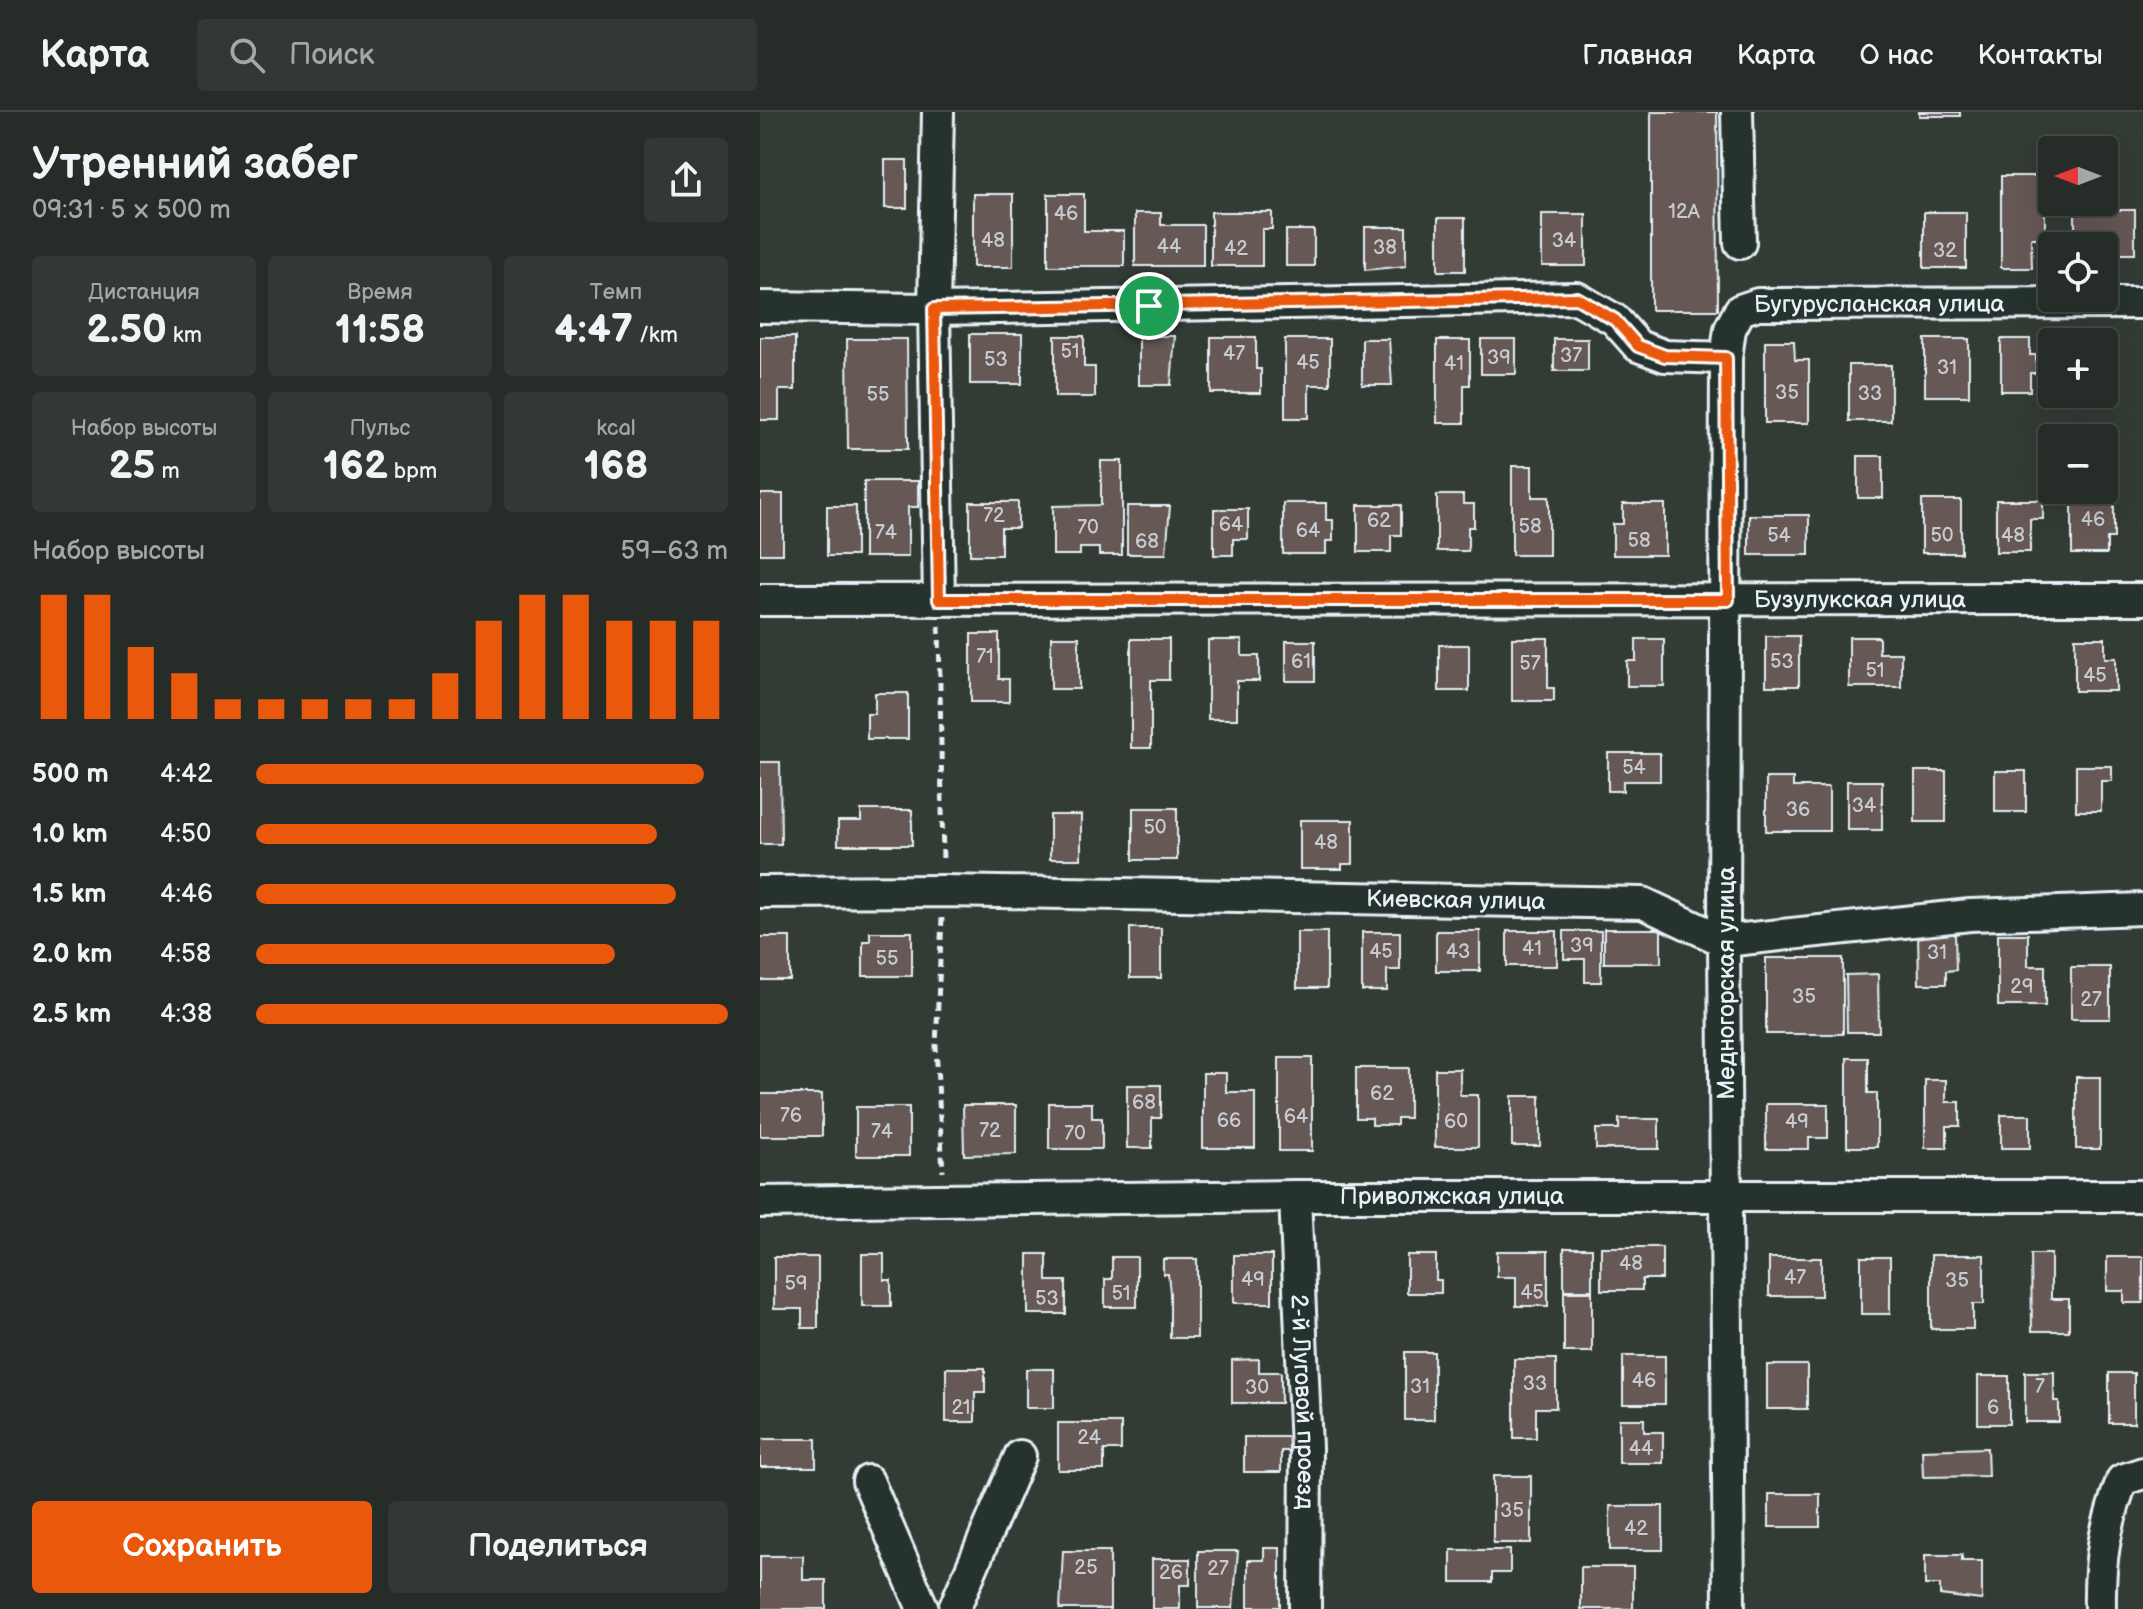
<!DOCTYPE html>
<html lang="ru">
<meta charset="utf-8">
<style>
:root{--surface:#262c28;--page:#323834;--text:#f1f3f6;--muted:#a4a7a8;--line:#424845;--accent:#ea580c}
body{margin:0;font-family:"Balsamiq Sans",sans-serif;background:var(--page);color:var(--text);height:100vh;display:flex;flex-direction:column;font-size:30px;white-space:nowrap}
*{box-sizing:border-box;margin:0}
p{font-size:26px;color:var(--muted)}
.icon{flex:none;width:44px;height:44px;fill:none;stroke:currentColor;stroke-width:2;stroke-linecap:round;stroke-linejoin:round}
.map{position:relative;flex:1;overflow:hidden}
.panel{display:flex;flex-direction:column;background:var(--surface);width:760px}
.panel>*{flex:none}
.needle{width:52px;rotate:270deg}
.tools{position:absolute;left:1278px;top:24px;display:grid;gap:16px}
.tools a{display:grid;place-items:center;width:80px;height:80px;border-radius:8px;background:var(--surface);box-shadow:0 8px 32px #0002,0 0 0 2px var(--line);font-size:40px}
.pin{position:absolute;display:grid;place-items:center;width:68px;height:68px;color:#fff;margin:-34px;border:4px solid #fff;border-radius:50%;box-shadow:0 2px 8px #0007}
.round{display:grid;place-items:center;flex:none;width:84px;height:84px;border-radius:8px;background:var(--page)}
.summary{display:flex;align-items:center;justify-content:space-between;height:136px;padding:0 32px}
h1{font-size:44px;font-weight:700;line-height:60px}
.metrics{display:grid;grid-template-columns:repeat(3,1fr);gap:12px;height:136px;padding:8px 32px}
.metrics div{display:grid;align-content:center;border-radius:8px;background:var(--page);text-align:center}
.metrics b{font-size:40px;font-weight:700}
.metrics small{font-size:22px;font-weight:400}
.metrics p{font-size:22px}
.chart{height:224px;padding:16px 32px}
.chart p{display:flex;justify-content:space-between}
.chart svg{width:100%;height:144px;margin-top:8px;stroke:var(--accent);stroke-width:6}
.action{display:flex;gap:16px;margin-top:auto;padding:16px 32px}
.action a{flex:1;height:92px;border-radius:8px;background:var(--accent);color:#fff;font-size:32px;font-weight:700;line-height:92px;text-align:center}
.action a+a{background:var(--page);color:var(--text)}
ul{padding:0 32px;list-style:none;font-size:26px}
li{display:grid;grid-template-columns:128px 96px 1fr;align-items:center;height:60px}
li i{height:20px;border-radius:10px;background:var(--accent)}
header{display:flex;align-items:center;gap:48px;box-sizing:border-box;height:112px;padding:0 40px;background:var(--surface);border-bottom:2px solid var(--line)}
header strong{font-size:38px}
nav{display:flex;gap:44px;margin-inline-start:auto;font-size:28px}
.search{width:560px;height:72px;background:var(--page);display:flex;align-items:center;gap:20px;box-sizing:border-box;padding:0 28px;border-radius:8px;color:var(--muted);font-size:30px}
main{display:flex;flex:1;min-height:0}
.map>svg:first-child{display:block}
.building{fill:#655954;stroke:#e8f1f8;stroke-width:2}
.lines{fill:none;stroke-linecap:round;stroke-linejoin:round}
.minor-casing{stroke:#e8f1f8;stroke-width:36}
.path{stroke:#e8f1f8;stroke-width:5;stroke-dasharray:8 6;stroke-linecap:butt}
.minor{stroke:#26332d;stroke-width:30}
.route-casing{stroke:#fff;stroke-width:16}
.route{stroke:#ea580c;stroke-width:10}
.labels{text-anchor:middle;stroke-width:6;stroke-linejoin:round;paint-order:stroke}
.number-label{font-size:20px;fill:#c7cbcf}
.street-label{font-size:24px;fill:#e8f1f8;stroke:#26332d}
</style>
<header>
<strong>Карта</strong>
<div class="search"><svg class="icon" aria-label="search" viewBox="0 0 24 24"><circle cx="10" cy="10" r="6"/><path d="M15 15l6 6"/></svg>Поиск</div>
<nav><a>Главная</a><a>Карта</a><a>О нас</a><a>Контакты</a></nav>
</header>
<main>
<section class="panel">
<div class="summary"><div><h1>Утренний забег</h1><p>09:31 · 5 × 500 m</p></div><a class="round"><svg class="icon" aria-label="share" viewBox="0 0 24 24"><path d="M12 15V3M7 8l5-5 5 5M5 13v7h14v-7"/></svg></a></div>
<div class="metrics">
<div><p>Дистанция</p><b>2.50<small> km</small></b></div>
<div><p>Время</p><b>11:58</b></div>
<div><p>Темп</p><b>4:47<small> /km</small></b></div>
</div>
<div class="metrics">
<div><p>Набор высоты</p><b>25<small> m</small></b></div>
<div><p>Пульс</p><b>162<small> bpm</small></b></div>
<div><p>kcal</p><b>168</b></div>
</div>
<div class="chart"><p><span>Набор высоты</span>59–63 m</p>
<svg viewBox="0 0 160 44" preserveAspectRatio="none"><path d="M5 44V6M15 44V6M25 44V22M35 44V30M45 44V38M55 44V38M65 44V38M75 44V38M85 44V38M95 44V30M105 44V14M115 44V6M125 44V6M135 44V14M145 44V14M155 44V14"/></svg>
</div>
<ul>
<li><b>500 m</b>4:42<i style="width:95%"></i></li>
<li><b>1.0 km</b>4:50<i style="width:85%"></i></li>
<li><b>1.5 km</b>4:46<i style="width:89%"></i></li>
<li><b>2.0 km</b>4:58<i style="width:76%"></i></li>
<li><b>2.5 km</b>4:38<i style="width:100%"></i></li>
</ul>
<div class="action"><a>Сохранить</a><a>Поделиться</a></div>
</section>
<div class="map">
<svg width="1383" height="1497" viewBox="0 0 1383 1497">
<rect width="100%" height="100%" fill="#333b35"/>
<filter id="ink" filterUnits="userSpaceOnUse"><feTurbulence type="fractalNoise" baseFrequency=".0125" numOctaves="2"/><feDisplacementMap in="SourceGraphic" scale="16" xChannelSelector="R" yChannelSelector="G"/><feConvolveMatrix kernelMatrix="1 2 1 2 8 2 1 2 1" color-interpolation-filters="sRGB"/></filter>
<g filter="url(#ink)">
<path class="building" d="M891,0h66l1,198h-67z
M1159,0h41v4h-41z
M125,48h22v48h-22z
M1241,64h44v62h-14l1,30h-31z
M213,82h40v73h-40z
M288,82h36v37h40v35h-76z
M1315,98h60v44h-30l-1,14v-22h-29z
M451,100h61v17h-10v37h-51z
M1164,100h42v56h-42z
M375,101h26v12h42v41h-68z
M782,102h44v52h-44z
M678,106h27v53h-27z
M605,115h41v39l-41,4z
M526,118h28v36h-28z
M210,222h52v50h-52z
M295,224h29v31h11v30h-40z
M379,224h36l-4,49h-32z
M0,225h35v53h-16v30h-19z
M451,225h45v32h5v24h-50z
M87,227h60l1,110h-60z
M525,227h45v46h-21v33h-24z
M602,227h27l3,46h-30z
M721,227h35v35h-35z
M794,227h34v32h-34z
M1165,227h44v57h-44z
M1241,227h29v16h6v18h-6v18h-29z
M677,228h33v45h-6v38h-27z
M1315,228h35v32h-6v-30z
M1005,229h29l1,19h14v63h-44z
M1089,253h42v56h-42z
M1098,344h25v42h-25z
M341,349h21v94h-23v-7h-19v7h-27v-49l48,-1z
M752,354h20v31h17v58h-37z
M104,369h54v26h-10v50h-44z
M0,382h23v60h-23z
M677,383h26v9h11v23h-6v24h-31z
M1162,388h39v53h-39z
M1236,388h47v19h-13v33h-34z
M1312,389h42v37h-7v16h-35z
M210,390h48v26h-17v27h-31z
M523,391h43v17h7v21h-7v13h-43z
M863,392h42v51h-52v-31h10z
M598,393h43v30h-10v17h-33z
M67,394h29v50h-29z
M367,394h43l-4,48h-39z
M454,397h34v30h-15v16h-19z
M989,403h60v40h-60z
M211,522h28v45h10v23h-38z
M1006,524h33v50h-33z
M291,525h28v52h-28z
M1089,525h30v16h22v34h-52z
M752,526h36v50h6v13h-42z
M1315,526h30v20h11v33h-41z
M371,527h38v41h-18v68h-20z
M876,527h28v47h-37v-25h9z
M448,528h34v16h17v25h-22v38h-29z
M526,529h29v40h-29z
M679,533h30v46h-30z
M115,581h33v46h-41v-25h8z
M848,641h52v28h-37v10h-15z
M0,650h20l1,82h-21z
M1316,654h36v15h-11v30h-25z
M1155,659h31v51h-31z
M1235,659h31v41h-31z
M1006,666h27v9h36v44h-63z
M1087,669h35v49h-35z
M373,696h44v52h-44z
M101,698h51v35h-74v-24h23z
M290,703h31v44h-31z
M540,708h53v44h-11v5h-42z
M370,816h31v50h-31z
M844,817h57v34h-57z
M676,819h44v40h-44z
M747,819h50v35h-50z
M804,819h37v51h-16v-23h-21z
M110,820h42v44h-49v-35h7z
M537,820h30v56h-30z
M602,820h38v38h-13v21h-25z
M1158,821h37l1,37 -10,1v13h-27z
M1238,822h30v32h17v40h-47z
M0,825h30v43h-30z
M1006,846h77v76h-77z
M1311,855h39v52h-39z
M1118,862l1,58h-32l-1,-57z
M519,946h33v93h-33z
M1087,946h21v35h9v54h-30z
M596,956h53v50h-12v7h-25v-7h-16z
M675,957h25v26h18v52h-43z
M443,961h23v19h29v56h-52z
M1316,965h24v72h-24z
M1165,968h21v22h14v24h-13v22h-22z
M367,973h34v33h-9v30h-25z
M0,982h62v42h-62z
M752,984h28v50h-28z
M289,991h43v15h10v31h-53z
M1006,992h62v34h-19v11h-43z
M203,993h53v49l-52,1z
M96,995h53v49h-53z
M1241,1003h29v33h-29z
M859,1007h40v30h-63v-20h23z
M841,1135h61v32h-20v11h-41z
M804,1136h28v42h-28z
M737,1139h51v55h-32v-29h-19z
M102,1142h22v26h7v26h-29z
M268,1142h19v27h19v33h-38z
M1271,1142h20v45h18v32h-37z
M474,1143h38v48h-38z
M647,1143h29v25h5v13h-34z
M1171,1143h53v49h-11v25h-42z
M14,1145h44v71h-16v-19h-28z
M352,1145h25v50h-32v-28h7z
M1101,1145h29v57h-29z
M1347,1145h36v46h-19v-12h-17z
M1009,1146h52v38h-52z
M403,1147h34v79h-27v-45l-2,-19h-5z
M804,1180h28v60h-28z
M645,1240h29v68h-29z
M863,1244h42v48h-42z
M499,1247v13h22v31h-49v-43z
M754,1247h42v49h-20v30h-22z
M1007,1253h40v44h-40z
M186,1256h39v24h-10v30h-29z
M266,1257h28v39h-28z
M1265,1260h29v29h5v21h-34z
M1349,1261h25v50h-25z
M1218,1264h31v48h-31z
M859,1307h25v13h19v31h-44z
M298,1311h63v27h-17v20h-46z
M484,1325h46v14h-9v21h-37z
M0,1327h56v28h-56z
M1227,1336l1,28 -65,1 -1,-27z
M733,1364h38v67h-38z
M1009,1382h51v33h-51z
M850,1394h53v44h-53z
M504,1436h16v59h-32v-47h16z
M691,1438h59v23h-18v9h-41z
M303,1439h47v58h-50z
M438,1439h40l-5,57h-35z
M1165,1443h37v6h20v39l-42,-5v-10h-15z
M0,1444h43v24h23v29h-66z
M392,1447h38v26h-10v24h-28z
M821,1455h52v42h-52z"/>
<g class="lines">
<g class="minor-casing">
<g id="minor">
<path d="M178,0l-4,197 5,291"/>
<path d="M977,0l3,131"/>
<path d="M0,195l174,2 643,-11 38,22 23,26 27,10 61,2"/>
<path id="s1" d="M0,488l1383,-1"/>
<path id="s2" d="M0,780l183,-1 700,12 81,38 246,-26 173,-6"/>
<path id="s3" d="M535,1084l11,252 -1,161"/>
<path id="s4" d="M0,1090l535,-6h848"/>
<path d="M108,1369l55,128"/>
<path d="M194,1497l66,-153"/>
<path id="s5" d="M969,1497l-5,-668 2,-583 4,-29 10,-19 18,-6 385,-1"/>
<path d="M1340,1497c-1,-50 5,-82 22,-129l21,-7"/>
</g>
</g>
<path class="path" d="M179,514l4,238
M182,806l-6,128 7,126"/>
<use href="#minor" class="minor"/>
</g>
</g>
<g class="lines" filter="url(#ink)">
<g class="route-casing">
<path id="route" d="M817,186l38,22 23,26 27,10 61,2 2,242h-789l-5,-291z"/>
</g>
<use href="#route" class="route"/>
</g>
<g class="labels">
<g class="number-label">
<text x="924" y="106">12А</text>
<text x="306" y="108">46</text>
<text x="233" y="135">48</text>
<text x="804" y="135">34</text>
<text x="409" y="141">44</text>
<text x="625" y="142">38</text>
<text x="476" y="143">42</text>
<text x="1185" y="145">32</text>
<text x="310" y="246">51</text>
<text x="474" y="248">47</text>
<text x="811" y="250">37</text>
<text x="739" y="252">39</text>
<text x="236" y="254">53</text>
<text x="548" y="257">45</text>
<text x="694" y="258">41</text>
<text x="1187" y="262">31</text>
<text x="1027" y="287">35</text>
<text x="1110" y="288">33</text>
<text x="118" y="289">55</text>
<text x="234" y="410">72</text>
<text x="1333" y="414">46</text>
<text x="619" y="415">62</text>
<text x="471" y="419">64</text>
<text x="770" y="421">58</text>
<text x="328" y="422">70</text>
<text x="548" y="425">64</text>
<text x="126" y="427">74</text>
<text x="1019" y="430">54</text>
<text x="1182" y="430">50</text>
<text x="1253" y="430">48</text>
<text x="879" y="435">58</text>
<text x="387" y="436">68</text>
<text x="225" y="551">71</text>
<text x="541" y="556">61</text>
<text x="1022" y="556">53</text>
<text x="770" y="558">57</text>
<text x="1115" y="565">51</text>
<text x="1335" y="570">45</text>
<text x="874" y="662">54</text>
<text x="1104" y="700">34</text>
<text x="1038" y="704">36</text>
<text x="395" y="722">50</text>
<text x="566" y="737">48</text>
<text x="822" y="840">39</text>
<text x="772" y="843">41</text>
<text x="621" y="846">45</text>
<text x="698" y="846">43</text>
<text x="1177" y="847">31</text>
<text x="127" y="853">55</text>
<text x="1262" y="881">29</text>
<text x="1044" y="891">35</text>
<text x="1331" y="894">27</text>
<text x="622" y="988">62</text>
<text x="384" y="997">68</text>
<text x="31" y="1010">76</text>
<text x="536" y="1011">64</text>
<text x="469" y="1015">66</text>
<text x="696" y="1016">60</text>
<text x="1037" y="1016">49</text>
<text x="230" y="1025">72</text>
<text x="122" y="1026">74</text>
<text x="315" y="1028">70</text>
<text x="871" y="1158">48</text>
<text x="1035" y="1172">47</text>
<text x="493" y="1174">49</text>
<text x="1197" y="1175">35</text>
<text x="36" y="1178">59</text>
<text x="772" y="1187">45</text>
<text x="361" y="1188">51</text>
<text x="287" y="1193">53</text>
<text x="884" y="1275">46</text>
<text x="775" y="1278">33</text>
<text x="660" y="1281">31</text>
<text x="1280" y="1281">7</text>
<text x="497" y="1282">30</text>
<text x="201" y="1302">21</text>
<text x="1233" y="1302">6</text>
<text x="329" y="1332">24</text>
<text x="881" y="1343">44</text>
<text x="752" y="1405">35</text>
<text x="876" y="1423">42</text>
<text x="326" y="1462">25</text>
<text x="458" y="1463">27</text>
<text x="411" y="1467">26</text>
</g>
<g class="street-label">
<text dy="8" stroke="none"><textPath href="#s5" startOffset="1442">Бугурусланская улица</textPath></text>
<text dy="8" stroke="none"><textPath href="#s1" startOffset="1100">Бузулукская улица</textPath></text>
<text dy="8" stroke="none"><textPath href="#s2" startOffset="696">Киевская улица</textPath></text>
<text transform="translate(966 871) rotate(-90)" y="8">Медногорская улица</text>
<text dy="8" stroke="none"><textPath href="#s4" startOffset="692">Приволжская улица</textPath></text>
<text dy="8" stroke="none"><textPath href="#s3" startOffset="206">2-й Луговой проезд</textPath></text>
</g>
</g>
</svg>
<div class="tools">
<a><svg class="needle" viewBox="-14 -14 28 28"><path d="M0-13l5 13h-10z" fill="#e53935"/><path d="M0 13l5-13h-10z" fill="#a4a7a8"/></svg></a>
<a><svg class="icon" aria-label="locate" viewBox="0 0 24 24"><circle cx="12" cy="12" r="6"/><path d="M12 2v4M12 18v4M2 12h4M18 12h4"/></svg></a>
<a>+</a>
<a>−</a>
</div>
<div class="pin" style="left:389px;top:194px;background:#1e9e55"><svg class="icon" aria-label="arrive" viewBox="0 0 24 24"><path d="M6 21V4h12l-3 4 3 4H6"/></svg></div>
</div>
</main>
